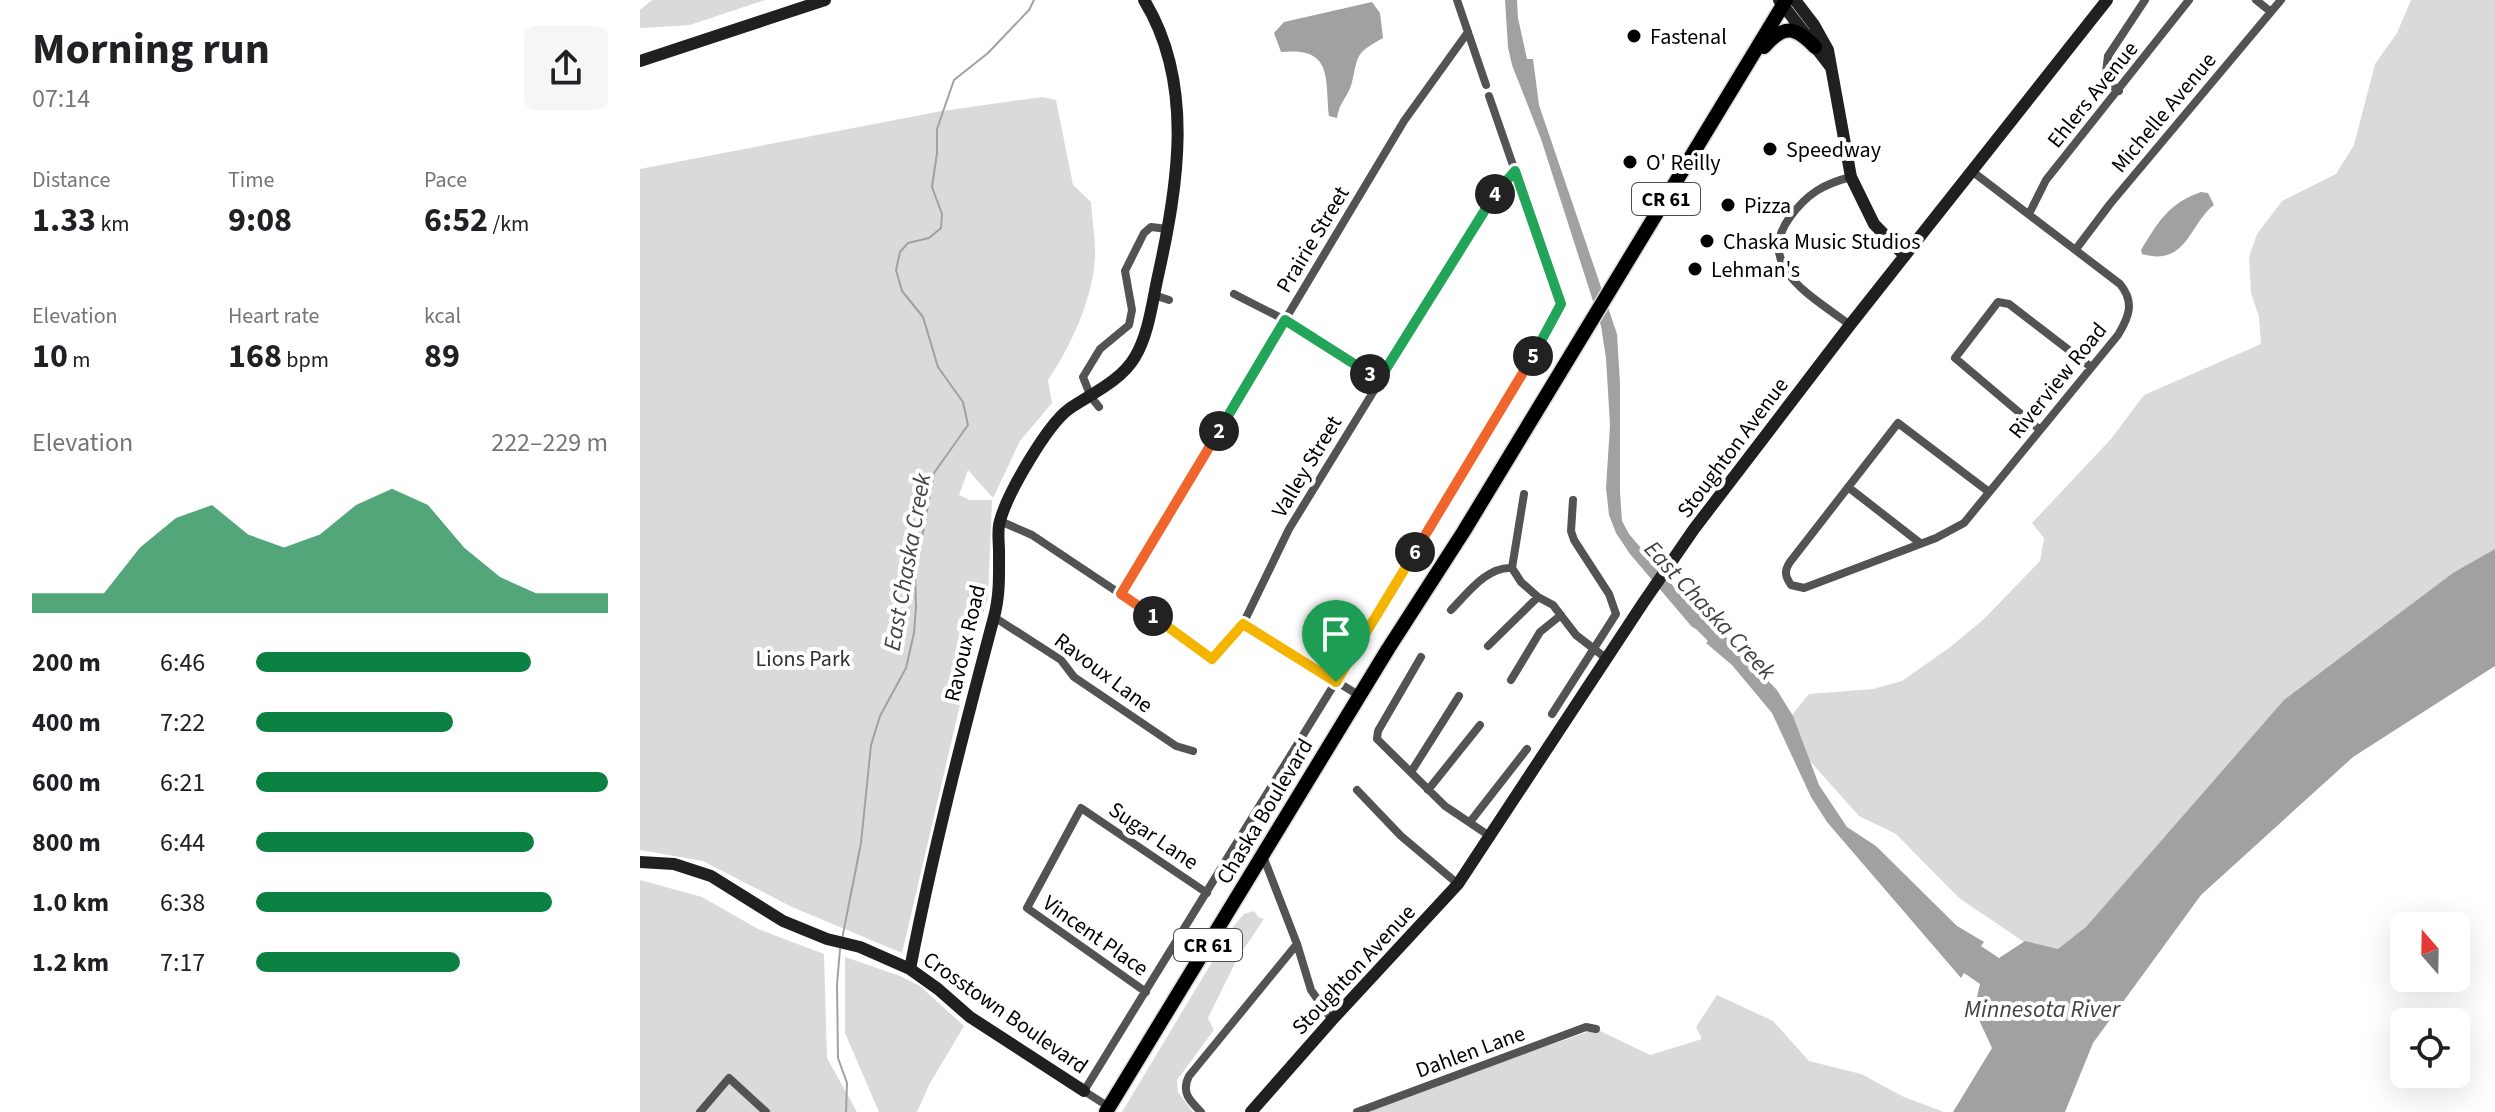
<!DOCTYPE html>
<meta charset="utf-8">
<style>
:root{--surface:#fff;--page:#f6f6f6;--text:#202124;--muted:#757577;--accent:#0b8043}
body{margin:0;font-family:"Source Sans 3",sans-serif;background:var(--page);color:var(--text);height:100vh;display:flex;flex-direction:column;font-size:30px;white-space:nowrap}
*{box-sizing:border-box;margin:0}
p{font-size:26px;color:var(--muted)}
.icon{flex:none;width:44px;height:44px;fill:none;stroke:currentColor;stroke-width:2;stroke-linecap:round;stroke-linejoin:round}
.map{position:relative;flex:1;overflow:hidden}
.sheet{display:flex;flex-direction:column;background:var(--surface);width:640px}
.sheet>*{flex:none}
.needle{width:52px;rotate:340deg}
.fabs{position:absolute;left:1750px;top:912px;display:grid;gap:16px}
.fabs a{display:grid;place-items:center;width:80px;height:80px;border-radius:12px;background:var(--surface);box-shadow:0 8px 32px #0002;font-size:40px}
.pin{position:absolute;display:grid;place-items:center;width:68px;height:68px;color:#fff;margin:-82px -34px;border-radius:50% 50% 50% 0;rotate:-45deg;box-shadow:0 0 8px #0007}
.pin .icon{rotate:45deg}
.km{position:absolute;width:40px;height:40px;margin:-20px;border-radius:50%;background:#222;color:#fff;font-size:22px;line-height:40px;text-align:center}
.round{display:grid;place-items:center;flex:none;width:84px;height:84px;border-radius:12px;background:var(--page)}
.headline{display:flex;align-items:center;justify-content:space-between;height:136px;padding:0 32px}
h1{font-size:44px;font-weight:700;line-height:60px}
.stats{display:grid;grid-template-columns:repeat(3,1fr);gap:12px;height:136px;padding:8px 32px}
.stats div{display:grid;align-content:center}
.stats b{font-size:34px;font-weight:700}
.stats small{font-size:22px;font-weight:400}
.stats p{font-size:22px}
.chart{height:224px;padding:16px 32px}
.chart p{display:flex;justify-content:space-between}
.chart svg{width:100%;height:144px;margin-top:8px;fill:var(--accent);opacity:.7}
ul{padding:0 32px;list-style:none;font-size:26px}
li{display:grid;grid-template-columns:128px 96px 1fr;align-items:center;height:60px}
li i{height:20px;border-radius:10px;background:var(--accent)}
main{display:flex;flex:1;min-height:0}
.map>svg:first-child{display:block}
.green{fill:#dadada}
.water{fill:#a1a1a1}
.lines{fill:none;stroke-linecap:round;stroke-linejoin:round}
.stream{stroke:#a1a1a1;stroke-width:2}
.primary-casing{stroke:#dbdbdb;stroke-width:17}
.street{stroke:#535353;stroke-width:8}
.secondary{stroke:#202020;stroke-width:12}
.primary{stroke:#000;stroke-width:14}
.split-1-casing{stroke:#fff;stroke-width:16}
.split-2-casing{stroke:#fff;stroke-width:16}
.split-3-casing{stroke:#fff;stroke-width:16}
.split-4-casing{stroke:#fff;stroke-width:16}
.split-5-casing{stroke:#fff;stroke-width:16}
.split-6-casing{stroke:#fff;stroke-width:16}
.split-7-casing{stroke:#fff;stroke-width:16}
.split-1{stroke:#f5b400;stroke-width:10}
.split-2{stroke:#f0652b;stroke-width:10}
.split-3{stroke:#22a559;stroke-width:10}
.split-4{stroke:#22a559;stroke-width:10}
.split-5{stroke:#22a559;stroke-width:10}
.split-6{stroke:#f0652b;stroke-width:10}
.split-7{stroke:#f5b400;stroke-width:10}
.poi-dot{fill:#000;stroke:#fff;stroke-width:3}
.labels{text-anchor:middle;stroke-width:8;stroke-linejoin:round;paint-order:stroke}
.shield{fill:#fff;stroke:#4c4c4c;stroke-width:2}
.shield-label{font-size:20px;font-weight:bold;fill:#000}
.poi-label{font-size:22px;fill:#000;stroke:#fff;text-anchor:start}
.street-label{font-size:22px;fill:#000;stroke:#fff}
.park-label{font-size:22px;fill:#313131;stroke:#fff}
.water-label{font-size:24px;font-style:italic;fill:#424242;stroke:#fff}
</style>
<main>
<section class="sheet">
<div class="headline"><div><h1>Morning run</h1><p>07:14</p></div><a class="round"><svg class="icon" aria-label="share" viewBox="0 0 24 24"><path d="M12 15V3M7 8l5-5 5 5M5 13v7h14v-7"/></svg></a></div>
<div class="stats">
<div><p>Distance</p><b>1.33<small> km</small></b></div>
<div><p>Time</p><b>9:08</b></div>
<div><p>Pace</p><b>6:52<small> /km</small></b></div>
</div>
<div class="stats">
<div><p>Elevation</p><b>10<small> m</small></b></div>
<div><p>Heart rate</p><b>168<small> bpm</small></b></div>
<div><p>kcal</p><b>89</b></div>
</div>
<div class="chart"><p><span>Elevation</span>222–229 m</p>
<svg viewBox="0 0 160 44" preserveAspectRatio="none"><path d="M0 44V38L10 38L20 38L30 24L40 15L50 11L60 20L70 24L80 20L90 11L100 6L110 11L120 24L130 33L140 38L150 38L160 38V44z"/></svg>
</div>
<ul>
<li><b>200 m</b>6:46<i style="width:78%"></i></li>
<li><b>400 m</b>7:22<i style="width:56%"></i></li>
<li><b>600 m</b>6:21<i style="width:100%"></i></li>
<li><b>800 m</b>6:44<i style="width:79%"></i></li>
<li><b>1.0 km</b>6:38<i style="width:84%"></i></li>
<li><b>1.2 km</b>7:17<i style="width:58%"></i></li>
</ul>
</section>
<div class="map">
<svg width="1855" height="1112" viewBox="0 0 1855 1112">
<rect width="100%" height="100%" fill="#fff"/>
<path class="green" d="M12,0h113l-75,25 -50,3v-18z
M1771,0h84v550l-402,378 -37,27 -23,-7 -74,-50 -63,-64 -37,-18 -50,-56 -17,-45 17,-21 64,-5 29,-8 47,-33 35,-29 56,-58 4,-23 -12,-15 79,-84 33,-44 117,-51 -2,-27 -8,-24 -2,-36 8,-23 25,-33 54,-27 18,-29 21,-81 22,-31z
M402,97l14,3 17,85 18,17c1,18 5,38 4,57 -3,41 -24,87 -47,121l4,23 -32,38 -27,57 -25,-28 -9,25 11,5h22l-4,98 -23,73 -5,34 -58,248 -110,-46 -89,-46 -63,-11v-681l302,-58z
M0,880l62,17 56,32 66,25 3,104 30,54h-217z
M614,911l4,6 6,2 -27,40 -29,59 6,12 -37,50 1,12 15,20h-71l111,-185 11,-13z
M205,957l55,19 20,10 44,40 -35,59 -12,27h-38l-34,-79z
M1077,995l56,26 36,40 52,13 43,23 40,15h-587l239,-83 54,26 52,-16 -6,-12z"/>
<path class="water" d="M865,0h12l1,18 9,41h6l6,46 78,229 3,50v108l2,29 7,13 61,72 13,10v3l13,15 4,-3 57,59 16,26 26,69 28,42 29,19 81,80 27,16 -3,4 18,12 26,-17 33,8 28,-22 198,-227 169,-127 42,-24v117l-142,91 -152,138 -108,148 -28,69h-112l39,-64 -18,-39 6,-25 -16,-11 -3,5 -134,-156 -16,-25 -39,-84 -40,-48 -26,-22 2,-2 -12,-12 -4,-2 -62,-73 -14,-21 -7,-18 -3,-27 4,-63 -4,-67 -5,-32 -60,-187 -29,-74 -4,-18z
M732,2l8,11 3,25c-28,16 -24,15 -31,44 -3,14 -13,20 -15,36l-8,-2c-4,-39 4,-69 -48,-64l-7,-19 10,-11z
M1561,192l7,1 6,12c-25,19 -27,62 -72,49l-1,-4c17,-28 28,-47 60,-58z"/>
<g class="lines">
<path class="stream" d="M202,939l19,-96 10,-98 9,-29 26,-48 8,-35 2,-27 -1,-31 19,-102 34,-48 -5,-23 -25,-35 -15,-50 -21,-26 -6,-21 4,-18 8,-9 21,-5 12,-10 1,-14 -10,-27 5,-34v-24l17,-49 34,-27 41,-43 5,-10
M200,949l-3,35 1,74 9,25 -1,29"/>
<g class="primary-casing">
<path id="primary" d="M1124,47c20,-23 31,-21 51,0
M466,1112l282,-463 76,-118 322,-531"/>
</g>
<path class="street" d="M817,0l29,85
M1616,0l15,12
M1479,91l-14,-11 3,-24 37,-56
M1333,172l147,112c15,18 9,33 -2,51l-154,188 -28,15 -132,50 -13,-3c-6,-9 -7,-14 -1,-23l108,-139 91,69
M1389,214l17,-34 143,-180
M1436,249l34,-45 171,-204
M594,294l51,26 94,60
M514,295l15,5
M1210,325c-35,-27 -97,-58 -60,-108 17,-23 33,-33 61,-40
M459,407l-8,-10 -8,-20 17,-28 29,-24 3,-15 -7,-39 19,-38 7,-6 17,2
M1400,430l-85,-72 43,-56 11,2 82,63
M1208,487l72,56
M360,521l32,14 147,98 33,26 31,-35 46,-95 204,-332 22,-26
M872,568l12,-74
M481,594l283,-473 64,-89
M811,610c16,-16 36,-44 61,-42l9,14 17,15 15,8 23,30 31,24
M354,617l67,43 13,17 102,69 17,5
M603,624l117,72
M848,646l50,-49
M781,657l-43,74 -1,8 68,67 46,31
M871,680l29,-48 21,-17
M912,714l64,-100 -7,-20 -35,-54 -3,-9 2,-31
M771,772l48,-76
M717,790l44,46 57,48
M788,790l52,-65
M830,822l57,-73
M623,856l34,88 14,46 21,30
M506,992l-119,-84 54,-100 126,85
M469,1107l-25,-16 376,-611 75,-128 26,-48 -72,-208
M60,1112l29,-34 37,34
M561,1112c-12,-12 -20,-20 -12,-36l108,-132
M717,1112l229,-85 10,2"/>
<path class="secondary" d="M1139,0l51,66
M1155,0l19,25 14,25 23,127 23,47 31,32
M0,61l185,-61
M0,862l34,2 37,12 72,45 44,18 33,8 50,22 28,20 32,28 114,74
M270,969c23,-119 53,-235 84,-352 6,-22 5,-43 5,-66 0,-9 -2,-21 1,-30 7,-27 47,-96 69,-112 22,-15 52,-28 66,-52 14,-24 17,-54 23,-81 20,-90 37,-193 -14,-276
M611,1112l81,-92 126,-136 185,-281 51,-74 156,-204 257,-325"/>
<use href="#primary" class="primary"/>
</g>
<g class="lines">
<g class="split-1-casing">
<path id="split-1" d="M513,616l59,43 31,-35 93,58"/>
</g>
<g class="split-2-casing">
<path id="split-2" d="M513,616l-32,-22 98,-163"/>
</g>
<g class="split-3-casing">
<path id="split-3" d="M579,431l66,-111 85,54"/>
</g>
<g class="split-4-casing">
<path id="split-4" d="M730,374l9,6 116,-186"/>
</g>
<g class="split-5-casing">
<path id="split-5" d="M855,194l20,-23 46,133 -28,52"/>
</g>
<g class="split-6-casing">
<path id="split-6" d="M775,552l118,-196"/>
</g>
<g class="split-7-casing">
<path id="split-7" d="M696,682l79,-130"/>
</g>
<use href="#split-1" class="split-1"/>
<use href="#split-2" class="split-2"/>
<use href="#split-3" class="split-3"/>
<use href="#split-4" class="split-4"/>
<use href="#split-5" class="split-5"/>
<use href="#split-6" class="split-6"/>
<use href="#split-7" class="split-7"/>
</g>
<g class="poi-dot">
<circle cx="994" cy="36" r="8"/>
<circle cx="1130" cy="149" r="8"/>
<circle cx="990" cy="162" r="8"/>
<circle cx="1088" cy="205" r="8"/>
<circle cx="1067" cy="241" r="8"/>
<circle cx="1055" cy="269" r="8"/>
</g>
<g class="labels">
<g class="shield">
<rect x="992" y="183" width="68" height="32" rx="6"/>
<rect x="534" y="929" width="68" height="32" rx="6"/>
</g>
<g class="shield-label">
<text x="1026" y="206">CR 61</text>
<text x="568" y="952">CR 61</text>
</g>
<g class="poi-label">
<text x="1010" y="44">Fastenal</text>
<text x="1146" y="157">Speedway</text>
<text x="1006" y="170">O' Reilly</text>
<text x="1104" y="213">Pizza</text>
<text x="1083" y="249">Chaska Music Studios</text>
<text x="1071" y="277">Lehman's</text>
</g>
<g class="street-label">
<text transform="translate(1452 94) rotate(-51)" y="8">Ehlers Avenue</text>
<text transform="translate(1523 112) rotate(-50)" y="8">Michelle Avenue</text>
<text transform="translate(672 239) rotate(-59)" y="8">Prairie Street</text>
<text transform="translate(1417 380) rotate(-51)" y="8">Riverview Road</text>
<text transform="translate(1092 447) rotate(-53)" y="8">Stoughton Avenue</text>
<text transform="translate(666 466) rotate(-59)" y="8">Valley Street</text>
<text transform="translate(324 643) rotate(-77)" y="8">Ravoux Road</text>
<text transform="translate(464 672) rotate(37)" y="8">Ravoux Lane</text>
<text transform="translate(624 811) rotate(-59)" y="8">Chaska Boulevard</text>
<text transform="translate(514 835) rotate(34)" y="8">Sugar Lane</text>
<text transform="translate(456 935) rotate(35)" y="8">Vincent Place</text>
<text transform="translate(713 969) rotate(-47)" y="8">Stoughton Avenue</text>
<text transform="translate(366 1012) rotate(35)" y="8">Crosstown Boulevard</text>
<text transform="translate(830 1051) rotate(-20)" y="8">Dahlen Lane</text>
</g>
<g class="park-label">
<text x="163" y="666">Lions Park</text>
</g>
<g class="water-label">
<text transform="translate(267 562) rotate(-80)" y="8">East Chaska Creek</text>
<text transform="translate(1070 610) rotate(47)" y="8">East Chaska Creek</text>
<text x="1402" y="1017">Minnesota River</text>
</g>
</g>
</svg>
<div class="fabs">
<a><svg class="needle" viewBox="-14 -14 28 28"><path d="M0-13l5 13h-10z" fill="#e53935"/><path d="M0 13l5-13h-10z" fill="#757577"/></svg></a>
<a><svg class="icon" aria-label="locate" viewBox="0 0 24 24"><circle cx="12" cy="12" r="6"/><path d="M12 2v4M12 18v4M2 12h4M18 12h4"/></svg></a>
</div>
<div class="pin" style="left:696px;top:682px;background:#1e9e55"><svg class="icon" aria-label="arrive" viewBox="0 0 24 24"><path d="M6 21V4h12l-3 4 3 4H6"/></svg></div>
<b class="km" style="left:513px;top:616px">1</b>
<b class="km" style="left:579px;top:431px">2</b>
<b class="km" style="left:730px;top:374px">3</b>
<b class="km" style="left:855px;top:194px">4</b>
<b class="km" style="left:893px;top:356px">5</b>
<b class="km" style="left:775px;top:552px">6</b>
</div>
</main>
